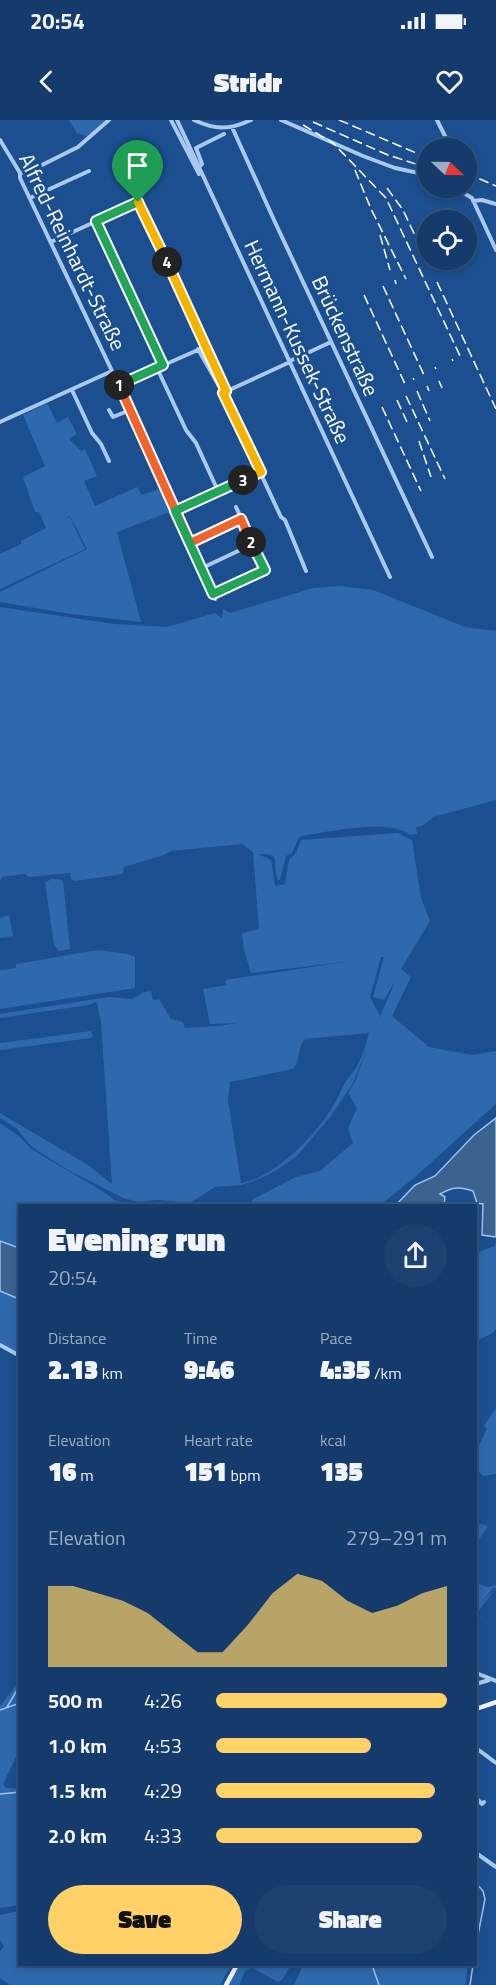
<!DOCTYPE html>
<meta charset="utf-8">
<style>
:root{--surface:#143b6b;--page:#1d4271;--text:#f1f3f6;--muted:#9dadc1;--line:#33557e;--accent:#ffd166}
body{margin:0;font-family:"Titillium Web",sans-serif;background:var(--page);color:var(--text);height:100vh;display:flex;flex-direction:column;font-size:22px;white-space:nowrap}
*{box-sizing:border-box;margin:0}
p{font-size:20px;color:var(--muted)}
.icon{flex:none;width:33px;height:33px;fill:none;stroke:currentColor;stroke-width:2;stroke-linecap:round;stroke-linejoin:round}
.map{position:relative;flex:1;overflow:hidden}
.drawer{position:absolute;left:18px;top:1084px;width:459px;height:762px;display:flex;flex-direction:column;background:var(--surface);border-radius:0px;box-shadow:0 3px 9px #0003,0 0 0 2px var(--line)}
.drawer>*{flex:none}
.needle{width:39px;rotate:112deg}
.controls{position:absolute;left:417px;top:18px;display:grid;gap:12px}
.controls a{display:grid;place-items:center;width:60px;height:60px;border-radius:50%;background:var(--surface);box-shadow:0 3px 9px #0003,0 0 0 2px var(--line);font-size:30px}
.pin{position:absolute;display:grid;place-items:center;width:51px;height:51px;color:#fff;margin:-62px -26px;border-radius:50% 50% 50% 0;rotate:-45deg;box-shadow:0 0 6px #0007}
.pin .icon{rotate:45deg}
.km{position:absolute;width:30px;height:30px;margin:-15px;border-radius:50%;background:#222;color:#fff;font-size:16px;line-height:30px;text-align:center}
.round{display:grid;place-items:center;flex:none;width:63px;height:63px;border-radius:32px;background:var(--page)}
.overview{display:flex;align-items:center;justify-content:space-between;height:102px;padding:0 30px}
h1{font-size:33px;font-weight:800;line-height:45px}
.metrics{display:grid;grid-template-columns:repeat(3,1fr);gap:9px;height:102px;padding:6px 30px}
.metrics div{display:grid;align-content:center}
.metrics b{font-size:26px;font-weight:800}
.metrics small{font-size:16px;font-weight:400}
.metrics p{font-size:16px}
.chart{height:168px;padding:12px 30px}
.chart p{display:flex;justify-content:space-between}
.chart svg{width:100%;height:108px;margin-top:6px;fill:var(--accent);opacity:.7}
.primary-button{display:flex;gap:12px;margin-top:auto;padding:12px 30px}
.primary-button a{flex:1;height:69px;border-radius:36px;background:var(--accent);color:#111;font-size:24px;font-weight:800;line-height:69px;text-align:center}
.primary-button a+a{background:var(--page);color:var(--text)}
ul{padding:0 30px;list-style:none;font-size:20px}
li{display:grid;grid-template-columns:96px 72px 1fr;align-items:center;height:45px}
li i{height:15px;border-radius:8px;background:var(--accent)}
.status{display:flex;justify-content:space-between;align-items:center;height:42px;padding:0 30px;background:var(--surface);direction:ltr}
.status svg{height:16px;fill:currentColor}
header{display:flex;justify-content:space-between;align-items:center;height:78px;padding:0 30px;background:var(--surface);font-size:27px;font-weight:800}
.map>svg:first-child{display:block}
.green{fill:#2e69ad;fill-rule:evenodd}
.water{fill:#3c6290;stroke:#9cc4f0;stroke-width:1.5}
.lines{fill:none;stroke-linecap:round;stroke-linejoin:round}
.stream{stroke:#9cc4f0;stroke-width:1.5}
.minor{stroke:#a9c9ee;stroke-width:4}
.major{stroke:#f0f6ff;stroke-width:4.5}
.rail{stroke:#fff;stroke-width:1.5;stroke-dasharray:10 4.5;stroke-linecap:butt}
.split-1-casing{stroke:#fff;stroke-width:12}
.split-2-casing{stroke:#fff;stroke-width:12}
.split-3-casing{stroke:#fff;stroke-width:12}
.split-4-casing{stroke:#fff;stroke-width:12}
.split-5-casing{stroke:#fff;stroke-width:12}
.split-1{stroke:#22a559;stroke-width:8}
.split-2{stroke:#f0652b;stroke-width:8}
.split-3{stroke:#22a559;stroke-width:8}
.split-4{stroke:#f5b400;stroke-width:8}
.split-5{stroke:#f5b400;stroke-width:8}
.labels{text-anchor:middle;stroke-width:6;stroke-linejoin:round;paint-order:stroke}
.street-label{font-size:21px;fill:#fff;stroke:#1b4f8f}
</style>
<div class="status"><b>20:54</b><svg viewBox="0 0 49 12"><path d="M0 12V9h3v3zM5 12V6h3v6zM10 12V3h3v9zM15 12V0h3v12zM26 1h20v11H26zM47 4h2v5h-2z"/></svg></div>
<header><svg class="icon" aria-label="back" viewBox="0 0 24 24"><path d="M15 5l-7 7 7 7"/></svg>Stridr<svg class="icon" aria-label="heart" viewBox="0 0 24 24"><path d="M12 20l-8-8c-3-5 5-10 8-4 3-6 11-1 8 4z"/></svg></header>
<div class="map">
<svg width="496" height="1865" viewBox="0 0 496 1865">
<rect width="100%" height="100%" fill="#1b4f8f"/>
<path class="green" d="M69,0h38l-17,17 -13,-4z
M47,283l10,20 11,-6 9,17 -8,5 12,12 4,-2 12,27 -13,5 11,25 42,-19 5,8 20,-7 10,23 -55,21 24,90 -70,-8 -71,-12v-10l87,-43 -17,-33 -8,4 8,-3 15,32 -85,40v-35l21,-10v-3l25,-13 -7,-16h-4l-12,-35 22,-11 -22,-51z
M340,466l33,4 92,37 31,4v169l-63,17 -11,9 -6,1 1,7 -7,1c-18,-17 -87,-3 -111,2l-7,16 -6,3 -6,24h-2c-7,-17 6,-27 -20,-26l13,6 4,26 10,-2 4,-24 7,-7 5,-13 97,-7 14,7 9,58 9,23 -29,48 10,8 -19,39 37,31 43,8 24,-4v53l-81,73 -36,29h-129l3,-7 43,-22 24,-6 33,-28 -5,-15 9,-20 -9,-15 8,-13 11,-32 -14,35 -22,33 -34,40 -23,16 -20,9 -13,4 -26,2 -25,16 -32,-3 -20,2 -15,-4 -55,-28 -36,-23 -16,-19 -16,-10v-5l88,52 24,19 -11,-161 -4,-20 -2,-1 -6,3 -89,13v-4l108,-17 24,2 12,-7 7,-1 2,9 6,-1 12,20 12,3 2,6 34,-2 18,-3 -27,1 -7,-35 23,-4 -1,-5 126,-19 -100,12 -7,-23 -2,-17 17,-4 -6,-77 -11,-8 -71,7 -7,4 -40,12 -1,7 -48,7 -4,-2 -1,-6 -41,4 -4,-3 -23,3 -2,4v-274l114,17 53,3 48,-14 7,5 1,-9 7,4 83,-25zM381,837h3l-11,40 11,3 12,-20 -24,55 8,-19 -10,-19zM369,913c-3,11 -7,25 -13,35 -3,5 -8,9 -11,15 -6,11 -10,22 -18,32 -16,25 -56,64 -86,68l-13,-83 2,-18 63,-13c8,-8 4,-23 12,-30z
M51,759h7l5,2 7,68 -11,2 -5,-6 -9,-62z
M9,795l4,21 -13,2v-20z
M100,830l28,4 7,3v31l-135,21v-39l16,-2v-4c29,-4 55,-11 84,-14z
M91,911l2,5 -2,2 -91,12v-7z
M0,1003l20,14 11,12 73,43 12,9 29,5h-125l-1,42 -19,-7z
M496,1118v91l-3,4 -17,8v-88l19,-7z
M0,1171l19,8v55l-19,-11z
M496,1288v66l-13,2 -7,-7v-18l11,-22 -3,-3z
M476,1403l12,3 -12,18z
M476,1463l12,4 8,-2v3h-3l-12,15 14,-14 -18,24 1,3 18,14 -20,-15z
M19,1562v69l-16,33 3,4 13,1v116l-19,3v-202z
M19,1791l1,54h211l-11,20h-210l-10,-7v-27l4,-5 -4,-6v-25z
M239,1845h52l-9,15 -4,2 -26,-14 -7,3 -6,14h-11z
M303,1845h165l-3,20h-171z"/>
<path class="water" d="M496,998v119l-14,-2 1,-31 -6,-1 -4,-12c-14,-5 -20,-4 -33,3l5,3 -1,7 -49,2 20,-21 20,-9 39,-41z
M0,1121l19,7v51l-19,-8z"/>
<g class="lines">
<path class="stream" d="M7,1587l13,-22
M0,1590l20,-7
M0,1674l20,-2
M476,1763l7,8 2,8 -9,46
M372,1845l7,20
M470,1865l3,-20"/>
<path class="minor" d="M171,0l28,54 2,-2
M177,0l213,457
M194,0c21,10 36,10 57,0
M281,0l82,36 32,12 33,7
M437,0l14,28
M232,7l42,93 158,337
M0,20l20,33v5l92,193 103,228
M466,42l3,2
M199,47l3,-3 -6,-16 28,-14
M20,53l8,-1 50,-25 31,-27
M133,57l8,23 -3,2 88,189
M455,68l17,10 24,52
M30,78l59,-27
M473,81l9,-1 14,4
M96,101l67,144
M51,122l87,-40
M198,229l25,44 58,124 4,3 21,51
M290,241l41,-19
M157,248l29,62 10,13 22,48
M119,265l81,-36
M72,270l20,43 9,11 8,17
M225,272l65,-30
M109,290l4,7 17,-7
M0,302l112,-51
M175,391l86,-39
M190,423l51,-24
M202,448l51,-24
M213,474l52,-24 -29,-63
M0,1225l20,11
M476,1553l20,8
M476,1564l13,-4
M476,1628l20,15
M476,1678l6,6 2,-2
M476,1733l20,14"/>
<path class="major" d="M476,1589l20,-7
M226,1865l11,-20"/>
<path class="rail" d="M339,0l89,38
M313,2l75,33 40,13
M303,5l30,18 53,55 75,160
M355,50l16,39 35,70
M466,53l30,13
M387,68l16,22 24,51
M380,115l10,35
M395,160l1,4
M437,162l59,127
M383,166l41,89
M364,175l41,89
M452,239l1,2
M435,247l1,2
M413,258l1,2
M439,261l3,7
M427,266l2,5
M417,271l13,30
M406,276l39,83
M397,280l10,22
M382,287l39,84
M419,321l12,36"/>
</g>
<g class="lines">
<g class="split-1-casing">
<path id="split-1" d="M119,265l44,-20 -67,-144 42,-19"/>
</g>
<g class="split-2-casing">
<path id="split-2" d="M119,265l71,158 51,-24 10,23"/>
</g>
<g class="split-3-casing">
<path id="split-3" d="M243,360l-68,31 38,83 52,-24 -14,-28"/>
</g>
<g class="split-4-casing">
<path id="split-4" d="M167,142l59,129 -3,2 38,79 -18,8"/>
</g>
<g class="split-5-casing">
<path id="split-5" d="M138,82l29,60"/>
</g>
<use href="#split-1" class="split-1"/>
<use href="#split-2" class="split-2"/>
<use href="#split-3" class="split-3"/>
<use href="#split-4" class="split-4"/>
<use href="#split-5" class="split-5"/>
</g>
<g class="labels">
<g class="street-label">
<text transform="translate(72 132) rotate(64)" y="7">Alfred-Reinhardt-Straße</text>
<text transform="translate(345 216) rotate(65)" y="7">Brückenstraße</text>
<text transform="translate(297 222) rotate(65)" y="7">Hermann-Kussek-Straße</text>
</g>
</g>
</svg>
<div class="controls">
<a><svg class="needle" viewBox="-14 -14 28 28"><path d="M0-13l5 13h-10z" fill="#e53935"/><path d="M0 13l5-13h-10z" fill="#9dadc1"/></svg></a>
<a><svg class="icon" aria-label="locate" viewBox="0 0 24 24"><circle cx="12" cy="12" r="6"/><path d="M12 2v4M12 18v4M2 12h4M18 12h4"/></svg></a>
</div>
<div class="pin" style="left:138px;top:82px;background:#1e9e55"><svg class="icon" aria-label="arrive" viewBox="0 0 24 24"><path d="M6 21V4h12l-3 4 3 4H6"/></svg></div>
<b class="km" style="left:119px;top:265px">1</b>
<b class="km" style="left:251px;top:422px">2</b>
<b class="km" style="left:243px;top:360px">3</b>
<b class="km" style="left:167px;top:142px">4</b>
<section class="drawer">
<div class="overview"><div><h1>Evening run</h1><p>20:54</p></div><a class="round"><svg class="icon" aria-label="share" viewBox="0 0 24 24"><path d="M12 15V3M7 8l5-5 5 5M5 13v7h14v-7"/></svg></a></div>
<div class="metrics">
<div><p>Distance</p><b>2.13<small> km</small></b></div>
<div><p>Time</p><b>9:46</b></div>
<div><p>Pace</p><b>4:35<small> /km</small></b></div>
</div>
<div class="metrics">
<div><p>Elevation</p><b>16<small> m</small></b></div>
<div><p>Heart rate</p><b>151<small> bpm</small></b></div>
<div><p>kcal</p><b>135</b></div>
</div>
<div class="chart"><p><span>Elevation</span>279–291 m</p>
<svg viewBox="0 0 160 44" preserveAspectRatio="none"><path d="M0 44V11L10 11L20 14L30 17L40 22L50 30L60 38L70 38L80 27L90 14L100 6L110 9L120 17L130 22L140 19L150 14L160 11V44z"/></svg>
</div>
<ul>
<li><b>500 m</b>4:26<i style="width:100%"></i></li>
<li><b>1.0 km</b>4:53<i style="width:67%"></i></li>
<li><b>1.5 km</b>4:29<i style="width:95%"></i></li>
<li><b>2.0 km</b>4:33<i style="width:89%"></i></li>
</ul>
<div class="primary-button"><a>Save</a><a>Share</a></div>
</section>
</div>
